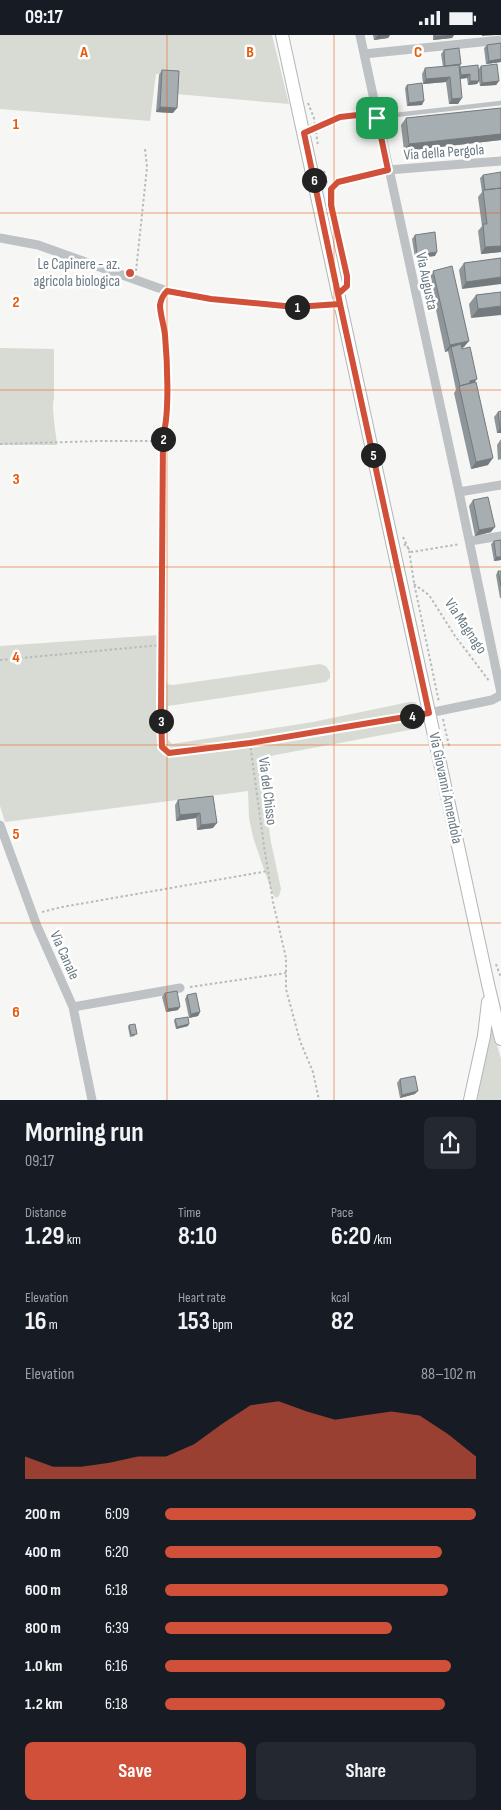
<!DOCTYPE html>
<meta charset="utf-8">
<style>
:root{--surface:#171b24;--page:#242831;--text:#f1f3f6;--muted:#9ea1a6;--accent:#d15039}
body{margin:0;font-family:"Sofia Sans Condensed",sans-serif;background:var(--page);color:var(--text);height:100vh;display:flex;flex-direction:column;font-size:19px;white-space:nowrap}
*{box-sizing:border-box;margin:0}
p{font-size:16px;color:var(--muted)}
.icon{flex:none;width:28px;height:28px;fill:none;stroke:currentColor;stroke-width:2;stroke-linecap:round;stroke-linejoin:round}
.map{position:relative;height:1065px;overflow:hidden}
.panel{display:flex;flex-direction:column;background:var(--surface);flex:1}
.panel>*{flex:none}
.pin{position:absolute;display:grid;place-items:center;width:42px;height:42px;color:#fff;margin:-21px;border-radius:10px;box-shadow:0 2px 8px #0006}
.km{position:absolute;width:25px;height:25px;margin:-12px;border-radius:50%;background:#222;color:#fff;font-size:14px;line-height:25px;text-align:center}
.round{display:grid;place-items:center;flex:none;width:52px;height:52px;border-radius:8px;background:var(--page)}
.overview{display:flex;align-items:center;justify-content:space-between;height:85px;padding:0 25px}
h1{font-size:28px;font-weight:700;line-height:38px}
.metrics{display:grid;grid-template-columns:repeat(3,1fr);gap:8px;height:85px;padding:5px 25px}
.metrics div{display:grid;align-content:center}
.metrics b{font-size:25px;font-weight:700}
.metrics small{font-size:14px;font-weight:400}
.metrics p{font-size:14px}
.chart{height:140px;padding:10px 25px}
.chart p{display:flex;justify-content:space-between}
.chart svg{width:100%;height:90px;margin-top:5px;fill:var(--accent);opacity:.7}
.cta{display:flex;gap:10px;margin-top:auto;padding:10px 25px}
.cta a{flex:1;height:58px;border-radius:8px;background:var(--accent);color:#fff;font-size:20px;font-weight:700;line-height:58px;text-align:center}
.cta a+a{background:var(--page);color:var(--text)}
ul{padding:0 25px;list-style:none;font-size:16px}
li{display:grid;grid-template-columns:80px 60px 1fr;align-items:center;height:38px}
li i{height:12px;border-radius:6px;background:var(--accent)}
.status{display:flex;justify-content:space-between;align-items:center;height:35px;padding:0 25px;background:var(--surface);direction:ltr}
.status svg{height:14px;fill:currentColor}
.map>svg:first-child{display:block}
.green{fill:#d7dbd3}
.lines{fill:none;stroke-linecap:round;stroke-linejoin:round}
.secondary-casing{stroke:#b1b6ba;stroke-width:14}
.path{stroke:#b8bbbd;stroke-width:2;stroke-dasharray:2.5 2.5;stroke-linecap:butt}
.service{stroke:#bec2c5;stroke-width:4.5}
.minor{stroke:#bec2c5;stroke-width:9}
.secondary{stroke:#fff;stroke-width:12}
.wall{fill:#8f9699}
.shaded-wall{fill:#747a7d}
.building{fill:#a6aeb2;stroke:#747a7d}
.route-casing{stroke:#fff;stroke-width:10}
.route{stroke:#d15039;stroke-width:6}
.grid{fill:none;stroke:#e8590c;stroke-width:1;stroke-opacity:0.55}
.poi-dot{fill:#d15039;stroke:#fff;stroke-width:2}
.labels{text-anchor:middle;stroke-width:5;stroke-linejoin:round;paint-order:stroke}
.street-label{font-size:15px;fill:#697982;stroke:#fff}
.poi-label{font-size:15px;fill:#697982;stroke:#fff;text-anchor:end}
.grid-label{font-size:16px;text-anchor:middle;font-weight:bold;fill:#e8590c;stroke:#fff;stroke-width:5;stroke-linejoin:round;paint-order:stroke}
</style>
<div class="status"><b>09:17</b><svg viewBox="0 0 49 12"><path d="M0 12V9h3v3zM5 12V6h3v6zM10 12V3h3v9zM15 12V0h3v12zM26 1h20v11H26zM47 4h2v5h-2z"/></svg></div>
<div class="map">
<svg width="501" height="1065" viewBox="0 0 501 1065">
<rect width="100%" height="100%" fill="#f6f6f4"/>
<path class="green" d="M0,0h272l17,69 -113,-10 1,-19 -21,-1 -6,47 -150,-12z
M0,313l54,1v49c-3,9 2,35 3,47h-57z
M159,600l8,49 6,1 147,-21 6,2 4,6v6l-4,4 -158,24v34l4,4 141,-22 96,-20h6c6,6 9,17 5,26l-145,27c-10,3 -12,5 -14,16l10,71 10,47 -2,7 -3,2 -4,-5 -19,-56 -4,-19 -1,-27 -243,31 -5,-16v-160z
M491,995h2l8,29v41h-24z"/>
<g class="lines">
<g class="secondary-casing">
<path id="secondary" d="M282,0l206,949 13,55
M470,1065l14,-64 4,-34"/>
</g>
<path class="path" d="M308,68l6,15 4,28
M315,94c21,-12 31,-15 55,-12
M324,136l5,19
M136,236l11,-104 -2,-18
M347,245l-16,-75v-16l7,-7 41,-9
M0,409l100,-3h51l7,-1 5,-5
M403,502l6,13 5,33 25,119
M404,509l8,8 48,-8
M414,549l15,11 26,41 35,46
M161,610l2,-210c7,-20 4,-79 2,-102 -1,-11 -6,-23 -4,-34
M0,625l161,-15 1,102 7,6 81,-10 169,-29
M443,684l6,27
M250,708l14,103 9,56 13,56v31l14,52 13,31 6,28
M42,877l20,-5 206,-36
M496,929l5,14
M190,952l96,-14"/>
<path class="service" d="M378,82l123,-14"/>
<path class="minor" d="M360,0l99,457 42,-7
M364,19l137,-14
M388,135l113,-9
M0,203l38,7 129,46 44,8 84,8 46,-3
M459,457l42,201
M470,506l31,-5
M429,678l63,-13 9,-5
M0,790l37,101 36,81 19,93
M73,972l107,-19"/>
<use href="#secondary" class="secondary"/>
</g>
<path class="wall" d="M373,0h17l-2,3 -14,2z
M433,0h21l-2,3 -19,2z
M501,8v19l-15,2 -2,-16 3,-3z
M444,15l17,14 -2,4 1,-1 18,3 3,-4 18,15 -3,4 -16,1 -1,-5 -2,3 -9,1 -1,-7 -7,1 -2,25h-9l-3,-22 -23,2 -1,-10 3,-6 18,-1 -2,-13z
M162,35l11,43 -17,-1 3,-37z
M407,50l15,20 -15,1 -2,-18z
M501,73v32l-97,11 -3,-26 5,-7z
M483,140l18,77 -20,2 -3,-23 4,-5 -4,-29 4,-5 -2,-14z
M415,200l20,21 -20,2 -3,-19z
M501,223l-39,31 -3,-19 5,-7z
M433,236l31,76 -2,1 13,34 13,83 -17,4 -17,-76 2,-3 -8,-39 -3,1 -16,-75z
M501,257l-30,26 -2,-14 7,-9z
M501,376v22h-4l-3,-16 4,-5z
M501,404v20l-3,1 -1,-15z
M473,465l18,32 -16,4 -6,-30z
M494,506l7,19 -7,1 -3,-17z
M498,536h3v27h-1l-4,-23z
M213,761v32l-16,2 -1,-12 -20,3 -1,-16 3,-5z
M165,958l13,17 -12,2 -4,-15z
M187,960l13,17 -2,4 -9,2 -4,-19z
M175,984l13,7 -12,3 -2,-8z
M129,990l6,11 -5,1 -2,-10z
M400,1044l15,15 -15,4 -3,-15z"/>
<path class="shaded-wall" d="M378,0h12l-2,3 -14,2z
M454,0l-2,3 -19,2 2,-3z
M482,0h14l-14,1z
M501,24v3l-15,2 3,-3z
M470,39l-3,4 -9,1 3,-4z
M450,42l-4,5 -23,2 3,-5z
M470,46h9l-2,3 -9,1z
M499,46l-3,4 -16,1 2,-3z
M462,63l-4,6h-9l3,-5z
M424,66l-2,4 -15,1 2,-3z
M160,72l17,1 -4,5 -17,-1z
M501,99v6l-97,11 5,-7z
M501,211v6l-20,2 4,-7z
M437,217l-2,4 -20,2 2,-3z
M501,242v7l-39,5 4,-7z
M501,271v9l-30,3 7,-9z
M469,306l-5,6 -12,3 -1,-3 -3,4 -3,1 5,-7z
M477,344l-4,5 -6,6 3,-9z
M500,393h1v5h-4z
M493,423l-5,7 -17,4 5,-7z
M495,492l-4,5 -16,4 4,-6z
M496,522h5v3l-7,1z
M200,778l-4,5 -20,3 4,-6z
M217,788l-4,5 -16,2 4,-5z
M180,972l-2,3 -12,2 2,-3z
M200,977l-2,4 -9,2 2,-4z
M189,989l-1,2 -12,3 1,-2z
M418,1056l-3,3 -15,4 2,-3z"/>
<path class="building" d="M435,0h18l-18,2z
M501,8v16l-12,2 -2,-16z
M459,13l2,16 -16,2 -1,-16z
M497,29l2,17 -17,2 -1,-17z
M459,30l3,33 -10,1 -2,-22 -24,2 -1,-11z
M478,30l1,16h-9v-7l-9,1 -1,-8z
M162,35l17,1 -2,37 -17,-1z
M422,48l2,18 -15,2 -2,-18z
M501,73v26l-92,10 -3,-26z
M501,137v16l-16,2 -2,-15z
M501,153v58l-16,1 -2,-23h4l-4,-34z
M435,197l2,20 -20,3 -2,-20z
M501,223v19l-35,5 -2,-19z
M452,231l17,75 -19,4 -17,-74z
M501,257v14l-23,3 -2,-14z
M461,309l1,5 8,-2 7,32 -7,2v2l-10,3 -9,-39z
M476,347l17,76 -17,4 -17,-76z
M501,376v17h-1l-2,-16z
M488,462l7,30 -16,3 -6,-30z
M501,505v17h-5l-2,-16z
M498,536h3v15z
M213,761l4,27 -16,2 -1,-12 -20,2 -2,-15z
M177,956l3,16 -12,2 -3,-16z
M196,958l4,19 -9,2 -4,-19z
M188,982l1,7 -12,3 -2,-8z
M135,989l2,10 -6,1 -2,-10z
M415,1041l3,15 -16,4 -2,-16z"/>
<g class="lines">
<g class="route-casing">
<path id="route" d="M377,83l11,52 -50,12 -7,7v16l16,71v10l-9,8 2,10 -45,3 -84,-8 -44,-8c-4,4 -6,8 -7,14 0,9 4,20 5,30 2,23 5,79 -2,100l-2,277 1,35 7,6 81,-10 179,-30 -89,-409 -2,-10 -34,-161 36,-16 18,-2 19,3"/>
</g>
<use href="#route" class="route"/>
</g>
<path class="grid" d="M167,0v1065M334,0v1065M0,178h501M0,355h501M0,532h501M0,710h501M0,888h501"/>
<circle class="poi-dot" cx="130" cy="238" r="5"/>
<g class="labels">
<g class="street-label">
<text transform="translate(444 117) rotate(-4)" y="5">Via della Pergola</text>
<text transform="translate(427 246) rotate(78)" y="5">Via Augusta</text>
<text transform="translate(466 591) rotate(56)" y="5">Via Magnago</text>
<text transform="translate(446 753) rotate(78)" y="5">Via Giovanni Amendola</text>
<text transform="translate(268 756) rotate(83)" y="5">Via del Chisso</text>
<text transform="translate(65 920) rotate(66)" y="5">Via Canale</text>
</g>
<g class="poi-label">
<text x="120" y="234">Le Capinere - az.<tspan x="120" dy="17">agricola biologica</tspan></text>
</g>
</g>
<g class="grid-label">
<text x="84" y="22">A</text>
<text x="250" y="22">B</text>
<text x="418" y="22">C</text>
<text x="16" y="94">1</text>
<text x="16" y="272">2</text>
<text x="16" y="449">3</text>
<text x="16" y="627">4</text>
<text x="16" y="804">5</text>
<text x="16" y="982">6</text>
</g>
</svg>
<div class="pin" style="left:377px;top:83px;background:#1e9e55"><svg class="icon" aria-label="arrive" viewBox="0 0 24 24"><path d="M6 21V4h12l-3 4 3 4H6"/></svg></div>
<b class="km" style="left:297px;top:272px">1</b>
<b class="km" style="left:163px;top:404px">2</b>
<b class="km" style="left:161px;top:686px">3</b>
<b class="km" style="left:412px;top:681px">4</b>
<b class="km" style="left:373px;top:420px">5</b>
<b class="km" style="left:314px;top:145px">6</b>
</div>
<section class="panel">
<div class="overview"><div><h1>Morning run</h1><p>09:17</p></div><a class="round"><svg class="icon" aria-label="share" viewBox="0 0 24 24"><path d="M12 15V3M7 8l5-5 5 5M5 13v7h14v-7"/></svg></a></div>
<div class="metrics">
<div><p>Distance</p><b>1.29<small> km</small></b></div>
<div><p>Time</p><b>8:10</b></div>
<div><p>Pace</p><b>6:20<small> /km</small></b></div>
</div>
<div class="metrics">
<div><p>Elevation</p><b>16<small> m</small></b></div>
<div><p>Heart rate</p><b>153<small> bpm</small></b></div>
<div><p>kcal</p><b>82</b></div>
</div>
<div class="chart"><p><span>Elevation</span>88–102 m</p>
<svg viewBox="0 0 160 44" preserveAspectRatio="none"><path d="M0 44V33L10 38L20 38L30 36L40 33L50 33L60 27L70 17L80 8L90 6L100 11L110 15L120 13L130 11L140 13L150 22L160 33V44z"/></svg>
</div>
<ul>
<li><b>200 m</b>6:09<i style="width:100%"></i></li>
<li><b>400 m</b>6:20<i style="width:89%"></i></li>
<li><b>600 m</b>6:18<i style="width:91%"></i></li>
<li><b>800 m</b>6:39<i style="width:73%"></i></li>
<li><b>1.0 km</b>6:16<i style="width:92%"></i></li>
<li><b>1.2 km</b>6:18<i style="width:90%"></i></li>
</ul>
<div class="cta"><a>Save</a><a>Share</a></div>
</section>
